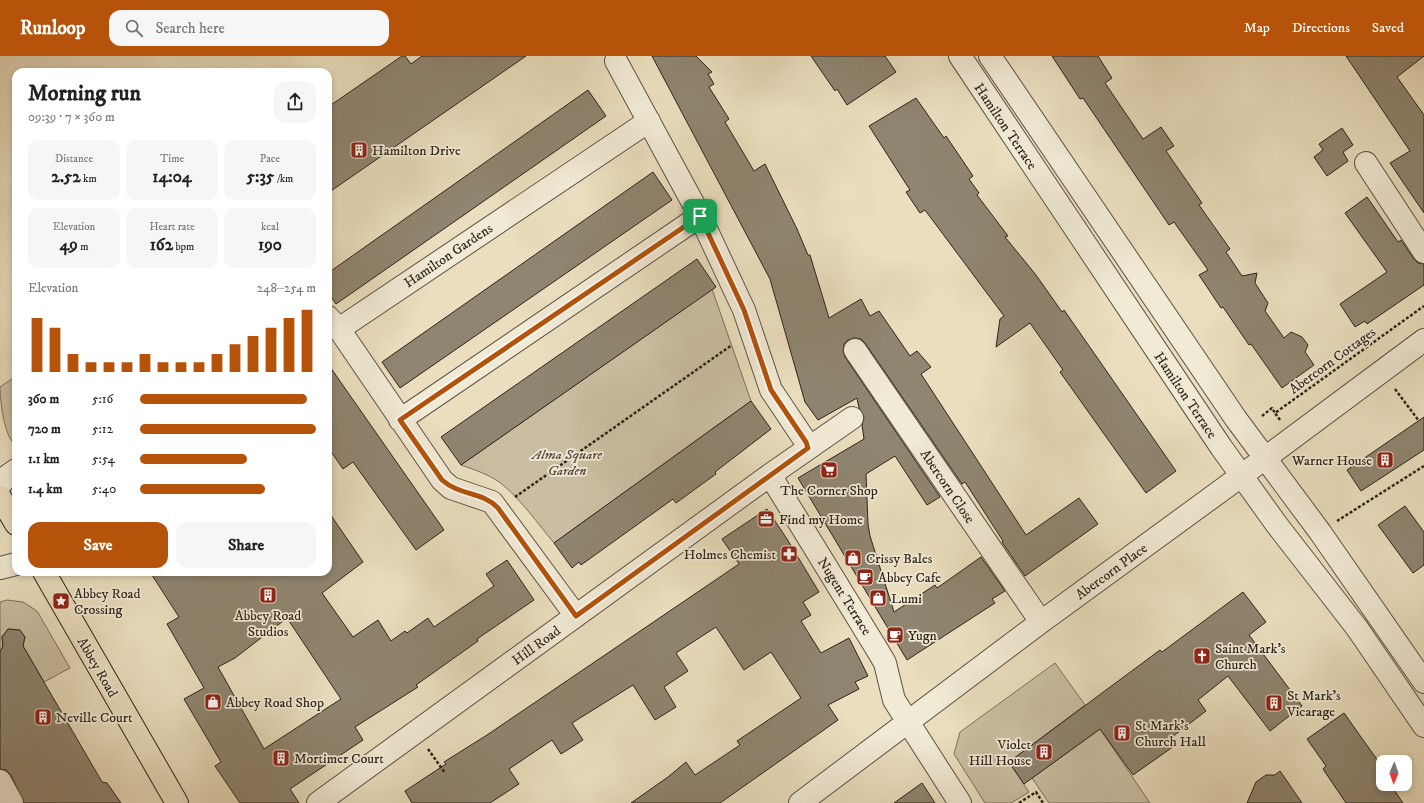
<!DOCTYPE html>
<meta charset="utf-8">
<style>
:root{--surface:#fff;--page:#f6f6f6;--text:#222;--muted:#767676;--accent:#b45309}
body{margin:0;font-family:"IM FELL DW Pica",serif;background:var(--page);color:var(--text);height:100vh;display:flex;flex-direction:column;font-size:15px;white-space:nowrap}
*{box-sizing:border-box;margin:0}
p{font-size:13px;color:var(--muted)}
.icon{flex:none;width:22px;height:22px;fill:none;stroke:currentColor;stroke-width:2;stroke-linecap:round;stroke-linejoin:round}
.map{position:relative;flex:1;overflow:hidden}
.details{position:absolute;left:12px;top:12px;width:320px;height:508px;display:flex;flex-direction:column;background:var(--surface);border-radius:12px;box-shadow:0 2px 6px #0003}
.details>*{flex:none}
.needle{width:26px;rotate:182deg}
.buttons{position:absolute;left:1376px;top:699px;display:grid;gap:8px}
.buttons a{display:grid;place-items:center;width:36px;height:36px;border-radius:8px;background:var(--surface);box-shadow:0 2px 6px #0003;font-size:20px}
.pin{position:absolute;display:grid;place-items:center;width:34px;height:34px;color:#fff;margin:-17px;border-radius:8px;box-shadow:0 2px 6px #0006}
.round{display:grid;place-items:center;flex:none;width:42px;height:42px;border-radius:12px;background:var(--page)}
.overview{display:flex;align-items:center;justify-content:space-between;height:68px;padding:0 16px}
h1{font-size:22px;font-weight:800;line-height:30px}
.metrics{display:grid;grid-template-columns:repeat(3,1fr);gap:6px;height:68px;padding:4px 16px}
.metrics div{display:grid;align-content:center;border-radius:10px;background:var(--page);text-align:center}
.metrics b{font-size:17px;font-weight:800}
.metrics small{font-size:11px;font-weight:400}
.metrics p{font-size:11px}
.chart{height:112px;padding:8px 16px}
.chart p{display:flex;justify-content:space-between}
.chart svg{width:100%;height:72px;margin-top:4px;stroke:var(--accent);stroke-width:6}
.cta{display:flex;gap:8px;margin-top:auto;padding:8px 16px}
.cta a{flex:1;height:46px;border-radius:12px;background:var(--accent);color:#fff;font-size:16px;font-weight:800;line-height:46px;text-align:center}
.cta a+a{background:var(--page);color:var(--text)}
ul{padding:0 16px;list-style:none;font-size:13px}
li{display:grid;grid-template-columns:64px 48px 1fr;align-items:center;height:30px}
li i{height:10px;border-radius:5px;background:var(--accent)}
header{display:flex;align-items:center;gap:24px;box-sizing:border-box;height:56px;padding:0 20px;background:var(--accent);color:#fff}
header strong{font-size:19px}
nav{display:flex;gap:22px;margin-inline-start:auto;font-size:14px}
.search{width:280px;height:36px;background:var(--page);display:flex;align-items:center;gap:10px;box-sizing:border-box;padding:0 14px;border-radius:12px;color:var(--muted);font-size:15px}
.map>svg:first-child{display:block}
.green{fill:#cabea2;stroke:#7b715e}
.building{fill:#8f8570;stroke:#2c241b;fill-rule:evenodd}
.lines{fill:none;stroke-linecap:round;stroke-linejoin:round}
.minor-casing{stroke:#5c5244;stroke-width:24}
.major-casing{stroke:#2c241b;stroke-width:24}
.path{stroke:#2c241b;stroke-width:2.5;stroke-dasharray:3 2;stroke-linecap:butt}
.minor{stroke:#f1ead5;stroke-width:22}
.major{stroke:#eadebe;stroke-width:22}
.route-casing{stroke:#fff;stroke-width:8}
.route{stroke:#b45309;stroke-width:5}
.labels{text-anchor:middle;stroke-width:3.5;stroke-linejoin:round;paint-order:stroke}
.street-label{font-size:14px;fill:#2c241b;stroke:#f1ead5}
.poi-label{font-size:14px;fill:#2c241b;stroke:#f1ead5;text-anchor:start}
.park-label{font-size:14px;font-style:italic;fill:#544a3d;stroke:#f1ead5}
</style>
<header>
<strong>Runloop</strong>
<div class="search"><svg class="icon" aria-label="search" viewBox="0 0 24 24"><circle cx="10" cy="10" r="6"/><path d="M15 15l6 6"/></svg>Search here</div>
<nav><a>Map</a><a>Directions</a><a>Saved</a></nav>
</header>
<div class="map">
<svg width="1424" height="747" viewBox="0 0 1424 747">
<rect width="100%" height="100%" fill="#eadebe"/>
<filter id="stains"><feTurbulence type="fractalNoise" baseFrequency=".005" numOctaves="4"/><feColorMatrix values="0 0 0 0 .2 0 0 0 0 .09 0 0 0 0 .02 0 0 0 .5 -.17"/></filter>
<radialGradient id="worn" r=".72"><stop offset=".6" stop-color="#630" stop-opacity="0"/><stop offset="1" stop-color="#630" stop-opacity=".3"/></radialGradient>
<path class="green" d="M712,233l39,112 -197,142c-16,-19 -32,-42 -51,-58 -12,-10 -28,-15 -42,-20z
M16,320v69c-12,-7 -16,-45 -16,-58z
M7,544l16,2 14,9 33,57 -26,14 -21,-36 2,-9 -6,-7 -11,-1 -6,8 1,9 -3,6v-50z
M1055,607l30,42 -76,57 20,30 -18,11h-26l-31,-49 6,-22z
M1100,673l50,74h-101l-17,-25z"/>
<path class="building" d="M402,0h3l6,8 11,-8h104l-198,137v-86z
M652,0h44l16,16 -4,2 6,10 -5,3 20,32 -4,3 29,49 11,-7 32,65 11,26h2l19,63 32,-19 9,17 9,-5 31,45 7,-5 14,16 -10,7 105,161 53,-37 19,26 -73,52 -23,-34 1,-1 -38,-59 -3,2 -97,-141 -4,-4 -7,-1 -6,2 -4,4 -1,7 2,6 95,140 -13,8 -32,-49 -29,18 2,50 2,12 24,76 41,-27 2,3 44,-31 24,34 -13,8 3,4 -88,57 -109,-182 66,-39 -2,-14 2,-8 -5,-9 -2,-10 -39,22 -13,-18 -35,-123z
M811,0h74l11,16 -49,33 -10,-16 -2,2z
M1052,0h46l14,22 -7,5 38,56 18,-12 13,19 -8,5 36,52 -3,2 31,44 -4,3 16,24 15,-3 -2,10 13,20 -3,8 19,27 7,-6 11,5 6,8 -3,7 9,13 -32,23 -31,-44 -2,1 -26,-38 -2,1 -22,-33 9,-5 -34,-48 -5,3 -86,-127 -3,1z
M1346,0h78l-27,21 27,38v98l-34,-50 20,-12z
M588,34l18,26 -270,188 -8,-12v-19z
M916,42l28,40 2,-2 27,40 -4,3 10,14 -2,2 31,41 -3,1 31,38 26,37 2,-2 112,161 -30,22 -86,-121 3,-2 -33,-47 -34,24 4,-28 4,-3 -79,-106 -5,3 -14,-21 4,-2 -41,-64z
M1342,72l11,17 -10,7 5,9 -21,15 -13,-19 9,-7 -4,-6z
M653,116l19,28 -272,188 -18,-26z
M1367,141l31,45 3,-2 13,19 4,4 6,1v21l-57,39 -2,-3 -10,6 -15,-23 47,-32 -42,-59z
M697,203l19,28 -255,178 -20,-28z
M328,308l116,166 -28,20 -63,-88 -10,7 -15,-22z
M751,345l20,28 -56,43 1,2 -40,29 -3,-4 -92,66 -2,-3 -7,6 -18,-25z
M1424,361v33l-63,41 -14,-21z
M1405,450l19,26v33l-11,8 -35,-48z
M767,453l20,30 32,53 -16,10 8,13 -10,6 20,32 28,-15 19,38 -13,6 4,7 -31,16 10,15 -118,83h-89l37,-26 18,-15 9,13 45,-30 -3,-4 64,-43 -30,-46 -27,18 -28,-43 -40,26 12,18 -24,16 12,20 -21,13 -22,-35 -61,38 11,17 -22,14 -9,-14 -43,29 10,15 -29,19h-78l-7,-12 41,-27 -2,-2 43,-27 252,-171 -17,-25z
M328,455l35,51 -41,31 31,44 25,-17 13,21 14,-10 2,2 21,-15 6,9 60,-41 -8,-12 21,-14 27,40 -57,39 1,2 -62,44 2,2 -63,40 8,13 -73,49 9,14h-59l-25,-37 6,-4 -37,-63 20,-11 -37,-64 12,-7 -29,-45h178zM287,562l54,81 -77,50 -46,-82 17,-9z
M1243,536l23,30 -17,13 53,71 -32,25 -42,-55 -30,24 8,11 -34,26 5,7 -44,31 -33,-46 -76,55 -15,-22 151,-112 2,2z
M8,573l12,1 5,7 -2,9 25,43 54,93 5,1 14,20h-97l-13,-28 -5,-5 -6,-1v-117l3,-6 -1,-9z
M1344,657l39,55v16h7l13,19h-57l-23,-34 3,-3 -19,-27z
M1280,715l22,32h-55l9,-21 10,-7h9z
M922,727l13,20h-41z"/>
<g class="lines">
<g class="minor-casing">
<path id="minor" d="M960,0l261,391 56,78 80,103 67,98
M990,0l246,363 84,113 104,150
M616,5l84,155 44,94 27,80 35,52 2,6
M1366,107l58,89
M328,261l11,12 103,151 9,8 41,14 84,114
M339,273l310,-208
M855,294l186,272
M400,364l300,-204
M770,419l108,176 7,12 9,37 66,103
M0,429l6,-8 10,-7
M0,512l16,-4
M0,725l12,22
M318,747l452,-328 82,-57
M800,747l241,-181 200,-146 183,-136"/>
</g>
<g class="major-casing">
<path id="major" d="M0,441l16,27
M44,516l133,231"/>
</g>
<path class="path" d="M1395,333l24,32
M1262,360l10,-8 3,5
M1280,364l-5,-7 149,-107
M515,441l217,-152
M1337,465l87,-55
M428,693l17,24
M1019,747l17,-11 7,11"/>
<use href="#minor" class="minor"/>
<use href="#major" class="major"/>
</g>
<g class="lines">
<g class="route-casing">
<path id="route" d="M700,160l44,94 27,80 35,52 2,6 -232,168 -78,-108c-16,-17 -38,-12 -56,-28l-42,-60z"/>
</g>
<use href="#route" class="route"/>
</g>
<defs>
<g id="building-square" transform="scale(0.9)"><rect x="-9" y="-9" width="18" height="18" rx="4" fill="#8f2418" stroke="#f1ead5"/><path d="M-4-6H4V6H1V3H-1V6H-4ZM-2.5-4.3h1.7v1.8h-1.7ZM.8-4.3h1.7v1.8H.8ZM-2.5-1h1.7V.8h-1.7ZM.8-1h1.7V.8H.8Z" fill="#fff"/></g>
<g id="supermarket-square" transform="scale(0.9)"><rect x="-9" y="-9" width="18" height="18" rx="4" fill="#8f2418" stroke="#f1ead5"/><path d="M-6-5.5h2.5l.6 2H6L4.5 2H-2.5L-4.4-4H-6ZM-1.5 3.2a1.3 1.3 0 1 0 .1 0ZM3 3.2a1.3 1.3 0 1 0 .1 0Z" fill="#fff"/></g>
<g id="office-square" transform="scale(0.9)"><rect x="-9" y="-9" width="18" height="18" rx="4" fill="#8f2418" stroke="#f1ead5"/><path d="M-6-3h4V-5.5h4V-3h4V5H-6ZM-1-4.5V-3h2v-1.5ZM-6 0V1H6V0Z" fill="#fff"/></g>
<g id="pharmacy-square" transform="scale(0.9)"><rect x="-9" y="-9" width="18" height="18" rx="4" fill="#8f2418" stroke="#f1ead5"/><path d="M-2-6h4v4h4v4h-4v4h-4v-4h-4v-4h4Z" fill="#fff"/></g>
<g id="shop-square" transform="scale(0.9)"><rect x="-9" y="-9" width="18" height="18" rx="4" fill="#8f2418" stroke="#f1ead5"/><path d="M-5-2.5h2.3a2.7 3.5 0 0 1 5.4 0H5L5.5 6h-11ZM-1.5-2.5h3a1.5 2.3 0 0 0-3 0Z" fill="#fff"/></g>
<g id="cafe-square" transform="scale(0.9)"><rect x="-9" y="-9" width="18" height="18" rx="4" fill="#8f2418" stroke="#f1ead5"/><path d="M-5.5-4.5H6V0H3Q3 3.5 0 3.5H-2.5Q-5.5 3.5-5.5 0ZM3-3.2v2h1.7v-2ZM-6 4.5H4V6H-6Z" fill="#fff"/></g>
<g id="sight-square" transform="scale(0.9)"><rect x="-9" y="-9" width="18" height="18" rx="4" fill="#8f2418" stroke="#f1ead5"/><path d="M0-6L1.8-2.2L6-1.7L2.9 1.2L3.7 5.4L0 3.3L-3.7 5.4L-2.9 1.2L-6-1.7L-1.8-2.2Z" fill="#fff"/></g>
<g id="church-square" transform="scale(0.9)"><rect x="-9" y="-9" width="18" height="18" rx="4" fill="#8f2418" stroke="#f1ead5"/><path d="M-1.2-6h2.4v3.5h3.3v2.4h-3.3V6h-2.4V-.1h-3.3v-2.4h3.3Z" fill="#fff"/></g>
</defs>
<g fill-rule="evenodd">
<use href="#building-square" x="359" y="94"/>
<use href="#building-square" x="1385" y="404"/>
<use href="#supermarket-square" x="829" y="414"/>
<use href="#office-square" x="766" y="463"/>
<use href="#pharmacy-square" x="789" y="498"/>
<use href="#shop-square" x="853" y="502"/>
<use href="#cafe-square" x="865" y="521"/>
<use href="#building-square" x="268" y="539"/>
<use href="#shop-square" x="878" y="542"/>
<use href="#sight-square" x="61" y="545"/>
<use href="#cafe-square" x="895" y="579"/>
<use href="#church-square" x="1202" y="600"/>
<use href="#shop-square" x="213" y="646"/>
<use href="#building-square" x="1274" y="647"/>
<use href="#building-square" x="43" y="661"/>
<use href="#building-square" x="1122" y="677"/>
<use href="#building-square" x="1044" y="696"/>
<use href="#building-square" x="281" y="702"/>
</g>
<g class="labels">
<g class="street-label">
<text transform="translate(1006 70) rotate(56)" y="5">Hamilton Terrace</text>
<text transform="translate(448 199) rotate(-34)" y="5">Hamilton Gardens</text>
<text transform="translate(1332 304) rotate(-36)" y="5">Abercorn Cottages</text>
<text transform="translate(1186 339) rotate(56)" y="5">Hamilton Terrace</text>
<text transform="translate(948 430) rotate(56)" y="5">Abercorn Close</text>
<text transform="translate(1111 515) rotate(-36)" y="5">Abercorn Place</text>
<text transform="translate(845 540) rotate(58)" y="5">Nugent Terrace</text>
<text transform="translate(536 589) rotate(-36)" y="5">Hill Road</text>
<text transform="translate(98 611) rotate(60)" y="5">Abbey Road</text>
</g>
<g class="poi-label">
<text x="372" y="99">Hamilton Drive</text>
<text x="1372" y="409" text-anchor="end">Warner House</text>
<text x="829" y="439" text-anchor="middle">The Corner Shop</text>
<text x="779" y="468">Find my Home</text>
<text x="776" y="503" text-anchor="end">Holmes Chemist</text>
<text x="866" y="507">Crissy Bales</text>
<text x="878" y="526">Abbey Cafe</text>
<text x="74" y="542">Abbey Road<tspan x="74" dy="16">Crossing</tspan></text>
<text x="891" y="547">Lumi</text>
<text x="268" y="564" text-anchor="middle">Abbey Road<tspan x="268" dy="16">Studios</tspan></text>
<text x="908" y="584">Yugn</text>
<text x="1215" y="597">Saint Mark's<tspan x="1215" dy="16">Church</tspan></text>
<text x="1287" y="644">St Mark's<tspan x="1287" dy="16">Vicarage</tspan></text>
<text x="226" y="651">Abbey Road Shop</text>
<text x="56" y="666">Neville Court</text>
<text x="1135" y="674">St Mark's<tspan x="1135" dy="16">Church Hall</tspan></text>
<text x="1031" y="693" text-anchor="end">Violet<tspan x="1031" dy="16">Hill House</tspan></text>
<text x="294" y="707">Mortimer Court</text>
</g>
<g class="park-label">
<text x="567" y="403">Alma Square<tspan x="567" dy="16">Garden</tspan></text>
</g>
</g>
<rect width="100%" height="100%" filter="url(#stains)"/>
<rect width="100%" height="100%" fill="url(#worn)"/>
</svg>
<div class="buttons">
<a><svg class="needle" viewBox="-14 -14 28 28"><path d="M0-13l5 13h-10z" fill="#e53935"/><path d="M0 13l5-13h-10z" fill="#767676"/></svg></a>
</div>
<div class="pin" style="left:700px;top:160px;background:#1e9e55"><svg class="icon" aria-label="arrive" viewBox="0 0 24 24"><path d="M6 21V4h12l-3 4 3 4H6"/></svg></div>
<section class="details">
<div class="overview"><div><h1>Morning run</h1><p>09:39 · 7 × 360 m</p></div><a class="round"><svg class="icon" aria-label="share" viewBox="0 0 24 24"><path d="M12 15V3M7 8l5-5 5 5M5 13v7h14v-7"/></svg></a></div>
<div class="metrics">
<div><p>Distance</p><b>2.52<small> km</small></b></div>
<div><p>Time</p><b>14:04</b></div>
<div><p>Pace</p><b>5:35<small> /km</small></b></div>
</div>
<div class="metrics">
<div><p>Elevation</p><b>49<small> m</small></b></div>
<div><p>Heart rate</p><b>162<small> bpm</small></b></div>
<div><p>kcal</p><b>190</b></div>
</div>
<div class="chart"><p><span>Elevation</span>248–254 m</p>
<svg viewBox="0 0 160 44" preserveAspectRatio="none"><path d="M5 44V11M15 44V17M25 44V33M35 44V38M45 44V38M55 44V38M65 44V33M75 44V38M85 44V38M95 44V38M105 44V33M115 44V27M125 44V22M135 44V17M145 44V11M155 44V6"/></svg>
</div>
<ul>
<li><b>360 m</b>5:16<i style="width:95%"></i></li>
<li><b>720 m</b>5:12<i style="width:100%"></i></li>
<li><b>1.1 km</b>5:54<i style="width:61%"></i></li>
<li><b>1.4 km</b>5:40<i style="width:71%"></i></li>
</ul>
<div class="cta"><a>Save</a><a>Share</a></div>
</section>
</div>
